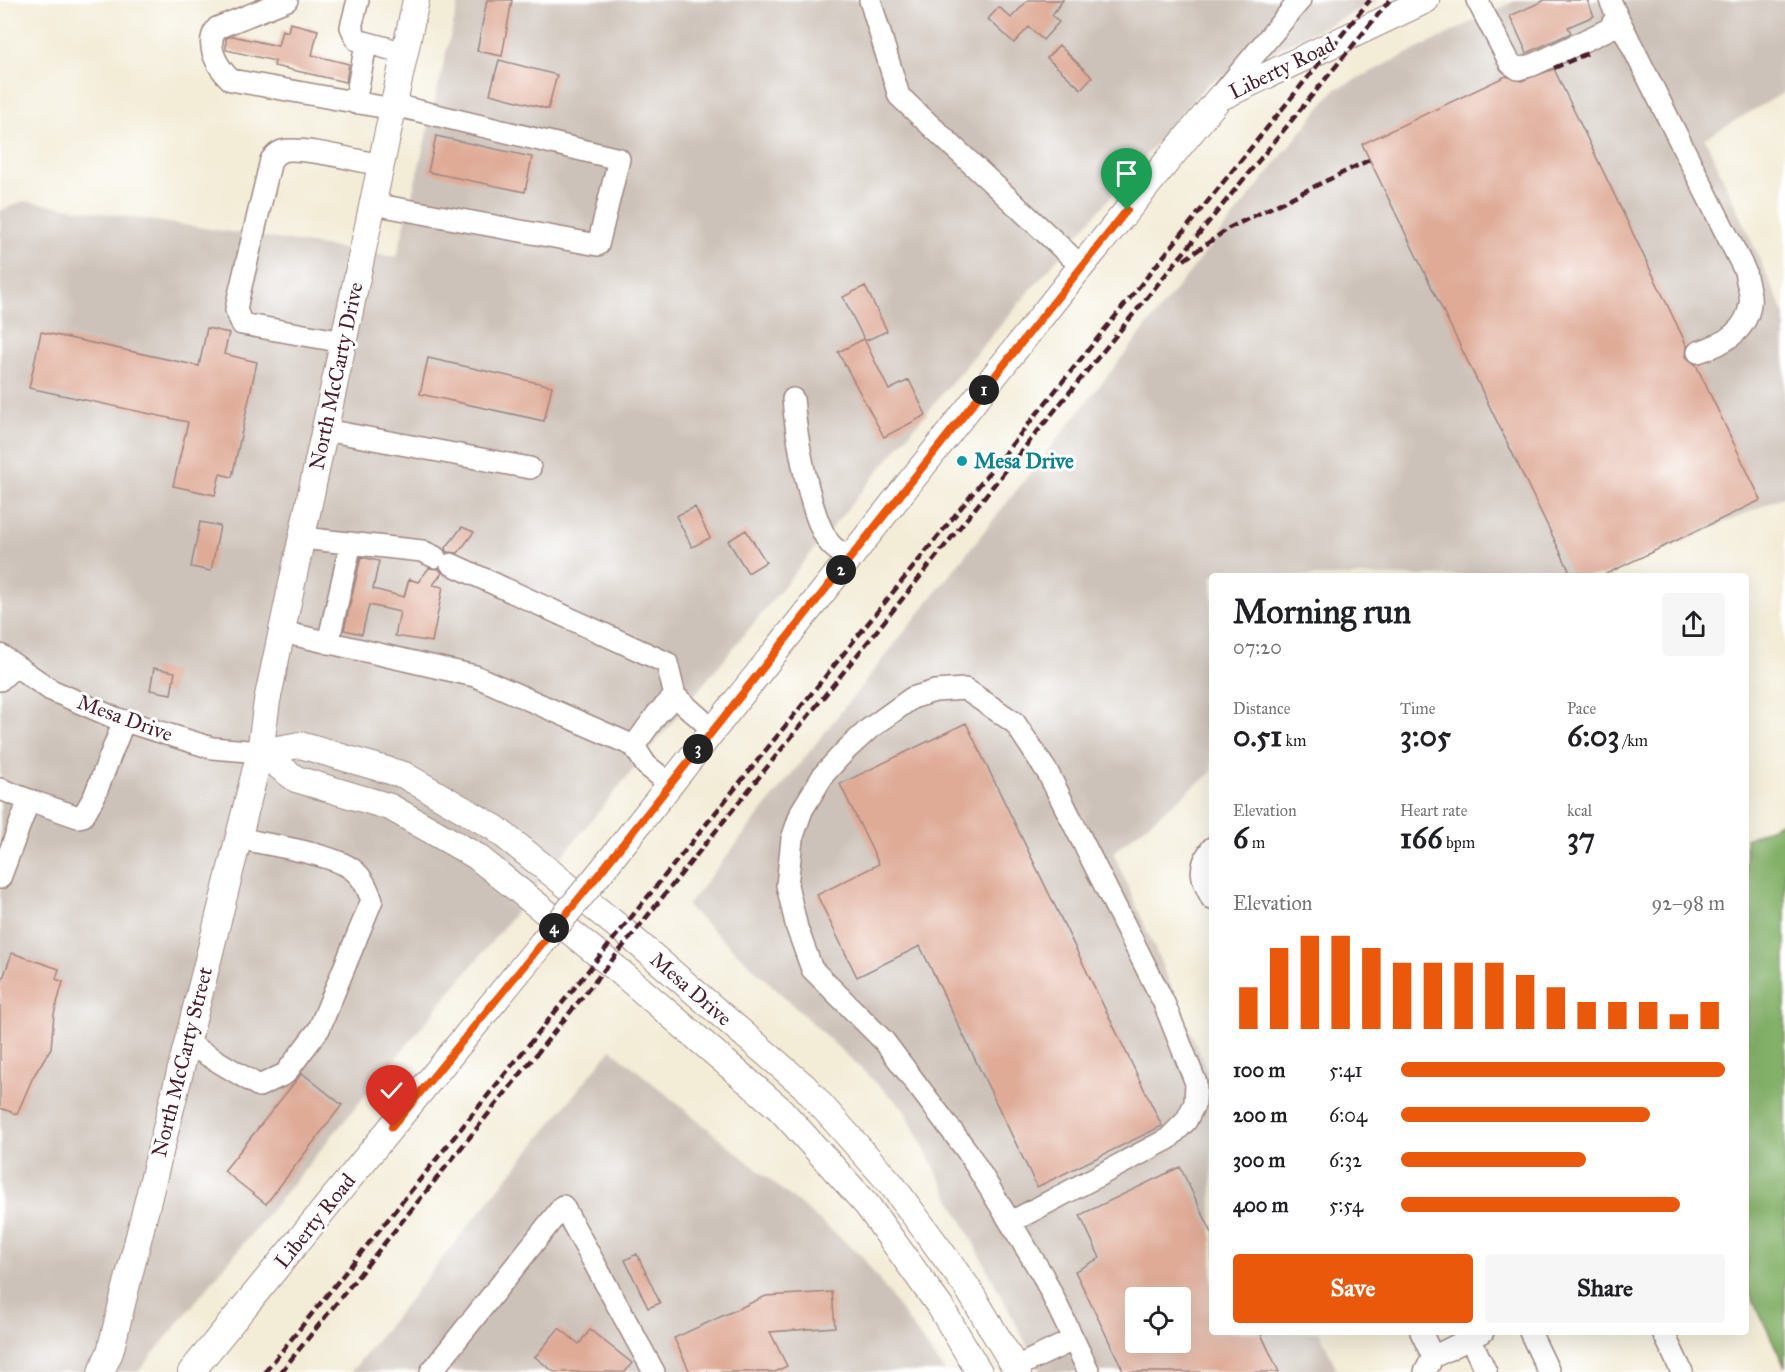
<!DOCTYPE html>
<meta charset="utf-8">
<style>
:root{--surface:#fff;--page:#f6f6f6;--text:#202124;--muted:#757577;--accent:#ea580c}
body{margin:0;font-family:"IM FELL Great Primer",serif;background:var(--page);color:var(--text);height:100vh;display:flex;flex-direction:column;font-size:22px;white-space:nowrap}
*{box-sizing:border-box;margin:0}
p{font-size:20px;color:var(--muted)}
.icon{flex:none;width:33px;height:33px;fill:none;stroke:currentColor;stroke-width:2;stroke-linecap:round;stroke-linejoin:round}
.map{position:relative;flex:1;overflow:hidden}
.details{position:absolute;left:1209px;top:573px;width:540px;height:762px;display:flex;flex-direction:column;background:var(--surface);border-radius:6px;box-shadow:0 6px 24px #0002}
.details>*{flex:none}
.fabs{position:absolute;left:1125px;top:1287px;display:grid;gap:12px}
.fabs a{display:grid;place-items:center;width:66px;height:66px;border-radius:6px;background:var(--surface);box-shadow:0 6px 24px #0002;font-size:30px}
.pin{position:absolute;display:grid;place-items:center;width:51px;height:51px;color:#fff;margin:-62px -26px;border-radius:50% 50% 50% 0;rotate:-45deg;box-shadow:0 0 6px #0007}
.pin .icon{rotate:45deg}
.km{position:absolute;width:30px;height:30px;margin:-15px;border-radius:50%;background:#222;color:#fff;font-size:16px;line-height:30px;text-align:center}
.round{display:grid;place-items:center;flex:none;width:63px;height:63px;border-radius:6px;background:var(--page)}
.summary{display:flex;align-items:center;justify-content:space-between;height:102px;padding:0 24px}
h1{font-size:33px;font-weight:800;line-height:45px}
.stats{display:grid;grid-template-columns:repeat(3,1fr);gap:9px;height:102px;padding:6px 24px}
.stats div{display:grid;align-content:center}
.stats b{font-size:30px;font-weight:800}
.stats small{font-size:16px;font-weight:400}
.stats p{font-size:16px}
.chart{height:168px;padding:12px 24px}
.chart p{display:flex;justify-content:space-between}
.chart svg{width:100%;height:108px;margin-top:6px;stroke:var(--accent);stroke-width:6}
.primary-button{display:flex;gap:12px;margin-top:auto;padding:12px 24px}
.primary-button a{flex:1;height:69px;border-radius:6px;background:var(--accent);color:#fff;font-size:24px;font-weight:800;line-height:69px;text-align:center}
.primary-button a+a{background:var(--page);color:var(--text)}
ul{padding:0 24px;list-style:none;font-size:20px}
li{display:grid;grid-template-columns:96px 72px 1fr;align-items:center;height:45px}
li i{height:15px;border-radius:8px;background:var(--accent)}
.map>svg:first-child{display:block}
.industrial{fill:#cdc2b9;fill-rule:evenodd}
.forest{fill:#84b169;stroke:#67684a;stroke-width:1.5}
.building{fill:#dfab97;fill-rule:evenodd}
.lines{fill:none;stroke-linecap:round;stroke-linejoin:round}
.minor-casing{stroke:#9e8681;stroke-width:24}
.major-casing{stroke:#9e8681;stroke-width:28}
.minor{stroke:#fff;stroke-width:21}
.major{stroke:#fff;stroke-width:26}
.rail{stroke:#4a1f2b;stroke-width:4.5;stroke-dasharray:9 4.5;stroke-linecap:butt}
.major-bridge-casing{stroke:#9e8681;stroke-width:28;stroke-linecap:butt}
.major-bridge{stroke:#fff;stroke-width:26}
.route-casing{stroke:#fff;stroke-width:12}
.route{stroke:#ea580c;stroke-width:8}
.culture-dot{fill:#0f9aa8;stroke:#fff;stroke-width:2}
.labels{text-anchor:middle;stroke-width:6;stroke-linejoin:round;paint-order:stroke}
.street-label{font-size:21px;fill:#4a1f2b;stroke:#fff}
.culture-label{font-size:21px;font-weight:bold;fill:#0d838f;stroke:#fff;text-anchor:start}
</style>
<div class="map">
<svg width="1785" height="1372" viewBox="0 0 1785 1372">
<rect width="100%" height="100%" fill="#fff"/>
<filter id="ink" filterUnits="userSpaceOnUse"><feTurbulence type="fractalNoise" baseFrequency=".0167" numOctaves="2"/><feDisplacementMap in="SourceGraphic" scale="12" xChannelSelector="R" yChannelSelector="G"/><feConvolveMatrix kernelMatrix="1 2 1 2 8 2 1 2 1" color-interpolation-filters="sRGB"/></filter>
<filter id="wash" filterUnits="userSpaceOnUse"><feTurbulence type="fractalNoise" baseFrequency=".008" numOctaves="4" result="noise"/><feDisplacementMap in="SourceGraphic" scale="24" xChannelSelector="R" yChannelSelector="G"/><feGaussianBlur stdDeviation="1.35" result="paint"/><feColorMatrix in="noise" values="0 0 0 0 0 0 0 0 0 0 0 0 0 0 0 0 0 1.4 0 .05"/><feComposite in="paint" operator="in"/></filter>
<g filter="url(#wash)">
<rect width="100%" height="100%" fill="#f3ecd7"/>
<path class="industrial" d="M459,0h919l-171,84 -266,311 -803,977h-138v-1161l24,-10 373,56z
M1517,0h268v92l-80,46 80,178v180l-181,80h-392v196l-99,80 99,229v251h108l18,40h-297l-138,-264 -216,-202 647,-816zM1136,1298h44v44h-44z
M611,1049l250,206 84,117h-594z"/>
<path class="forest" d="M1785,821v546l-39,-82v-446z"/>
<g id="blocks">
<path class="building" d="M487,0h25l-10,56 -25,-5z
M1028,0h35l-11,15 7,7 -16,18 -14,-13 -15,16 -26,-24 11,-12 12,11z
M1545,0h42l7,16 -26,11 3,6 -44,20 -17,-37z
M290,23l28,7 -6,25 37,9 -3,18 -72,-16 1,-5 -49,-11v-12l7,-2 45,10 4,-16 6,2z
M1059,45l33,32 -11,12 -34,-31z
M499,60l58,15 -9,34 -58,-15z
M1554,69l133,277 -1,11 10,8 65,135 -159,76h-30l-210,-432 144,-68 15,5z
M436,136l96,21 -7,35 -97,-20z
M865,286l22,45 -22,10 -22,-44z
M207,328l22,5 -5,21 33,8 -25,115 -12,-3 -5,21 -42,-9 15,-64 -159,-34 12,-56 158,34z
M864,339l25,51 20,-10 17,35 -42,22 -46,-85z
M428,358l124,28 -8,35 -124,-27z
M695,507l15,31 -18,9 -16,-31z
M200,522l20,4 -9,45 -20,-4z
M462,527l12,5 -16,21 -11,-1 -2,-3z
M746,530l20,32 -18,11 -20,-32z
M361,557l18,4 -6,28 31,8 5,-18 9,3 11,-14 10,1 3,4 -9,12 10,2 -11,55 -37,-6 5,-24 -31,-7 -7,29 -18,-4z
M154,668l21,4 -4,22 -21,-4z
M966,723l196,403 -125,61 -117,-241 -63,31 -40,-82 62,-31 -39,-80z
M12,953l47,16 -3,10 7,3 -9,32 -3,34 -18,29 -16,37 -17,-6v-122z
M302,1073l40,32 -76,99 -42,-33z
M1180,1167l32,66v99h48l19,40h-155l-49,-101 25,-13 -20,-43zM1136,1298h44v44h-44z
M637,1254l23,49 -12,5 -23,-48z
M832,1292l3,35 -65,5 17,34 -12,6h-85l-16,-34 92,-42z
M559,1328l20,16 11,-14 42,33 -7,9h-71l-19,-15z"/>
</g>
</g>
<g filter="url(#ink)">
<use href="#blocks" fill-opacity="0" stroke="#9e8681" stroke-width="1.5"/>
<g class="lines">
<g class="minor-casing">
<path id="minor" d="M287,0l-70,28c-13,16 0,39 14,52l162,29
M358,0l-7,27 6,13 48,13
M870,0l29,96 182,170
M1477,0l33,63 8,6 15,-4 76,-36 8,-13 -7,-16
M1617,16l128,255c1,10 7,23 5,33 -3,27 -28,41 -52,48
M1221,95l79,-95
M355,103l11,-59
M373,204l225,41 21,-86 -225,-54
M344,342l-102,-18 -6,-14 2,-11 33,-139c4,-5 6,-7 11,-9 20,-5 76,10 99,14
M793,399c3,35 16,114 35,142 4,7 15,13 21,18
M325,430l205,38
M302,538l120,13 13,6
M451,564l216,99 8,33 38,34
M282,632l193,44 159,70
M328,643l23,-100
M0,655l51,35 64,28 97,30 48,4
M0,680l15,-14
M670,784l-24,-19 -12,-19 23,-32 18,-18
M0,789l29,11 -29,78
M29,800l49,17 5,-1 11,-19 30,-76
M1212,848c-15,20 -11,29 0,51
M187,1043l72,43 26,-12 34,-45 53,-129c-5,-12 -9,-23 -20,-31 -22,-16 -85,-24 -114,-31
M1011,1222l157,-83 18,-18 9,-18 1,-20 -32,-80 -116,-230 -33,-50 -50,-34 -30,2 -23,7 -43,31 -23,21 -22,24 -22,36 -10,29 -5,46 10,43 15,41 72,72 83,110 76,125 46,96
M1421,1332l12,25
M1530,1332l19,40
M1663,1332l19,40
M1470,1338l16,34
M1016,1367l57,-27
M431,1372l132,-166 91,166
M1425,1372l8,-15 50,-25"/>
</g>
<g class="major-casing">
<path id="major" d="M260,752l40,-7 104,30 91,53 130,104 179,154 88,99 75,102 51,85
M260,752l36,27 94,28 86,49 142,114 162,139 87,96 74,103 38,64
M599,874l476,-600 144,-176 207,-98
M101,1372l9,-20 150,-600 7,-51 149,-701
M191,1372l351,-429"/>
</g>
<use href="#minor" class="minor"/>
<use href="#major" class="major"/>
<path class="rail" d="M1554,68l34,-15
M1184,260l45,-32 140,-68
M265,1372l1105,-1372
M281,1372l712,-886 397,-486"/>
<g class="major-bridge-casing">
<path id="major-bridge" d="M542,943l57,-69"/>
</g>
<use href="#major-bridge" class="major-bridge"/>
</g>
</g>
<g class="lines" filter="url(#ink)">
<g class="route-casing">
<path id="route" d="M392,1127l207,-253 528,-664"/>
</g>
<use href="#route" class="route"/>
</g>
<circle class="culture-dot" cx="962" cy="461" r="6"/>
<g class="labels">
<g class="street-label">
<text transform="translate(1282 68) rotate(-26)" y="7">Liberty Road</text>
<text transform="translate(336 376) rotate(-78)" y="7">North McCarty Drive</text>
<text transform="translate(125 718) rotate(20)" y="7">Mesa Drive</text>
<text transform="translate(691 989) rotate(41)" y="7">Mesa Drive</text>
<text transform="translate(182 1062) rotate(-76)" y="7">North McCarty Street</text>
<text transform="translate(315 1221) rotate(-51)" y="7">Liberty Road</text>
</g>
<g class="culture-label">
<text x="974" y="468">Mesa Drive</text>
</g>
</g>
</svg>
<div class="fabs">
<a><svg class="icon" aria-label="locate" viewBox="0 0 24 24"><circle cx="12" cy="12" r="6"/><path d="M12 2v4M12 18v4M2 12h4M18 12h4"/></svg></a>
</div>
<div class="pin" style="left:1127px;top:210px;background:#1e9e55"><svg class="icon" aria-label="arrive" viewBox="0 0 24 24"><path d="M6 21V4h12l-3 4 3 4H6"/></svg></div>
<div class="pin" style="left:392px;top:1127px;background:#d93025"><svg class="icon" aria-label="check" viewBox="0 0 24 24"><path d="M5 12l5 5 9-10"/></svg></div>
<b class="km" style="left:984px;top:390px">1</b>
<b class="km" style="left:841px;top:570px">2</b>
<b class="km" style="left:698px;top:749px">3</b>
<b class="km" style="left:554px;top:928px">4</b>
<section class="details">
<div class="summary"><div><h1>Morning run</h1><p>07:20</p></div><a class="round"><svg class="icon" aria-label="share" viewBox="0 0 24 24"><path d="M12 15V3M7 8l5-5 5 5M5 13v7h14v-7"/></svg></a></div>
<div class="stats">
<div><p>Distance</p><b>0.51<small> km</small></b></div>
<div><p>Time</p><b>3:05</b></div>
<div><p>Pace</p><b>6:03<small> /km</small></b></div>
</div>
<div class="stats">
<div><p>Elevation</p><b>6<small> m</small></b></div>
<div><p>Heart rate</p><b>166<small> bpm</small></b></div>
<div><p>kcal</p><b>37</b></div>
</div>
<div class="chart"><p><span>Elevation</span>92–98 m</p>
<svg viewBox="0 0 160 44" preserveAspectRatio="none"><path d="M5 44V27M15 44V11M25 44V6M35 44V6M45 44V11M55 44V17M65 44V17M75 44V17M85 44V17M95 44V22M105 44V27M115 44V33M125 44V33M135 44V33M145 44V38M155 44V33"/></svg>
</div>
<ul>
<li><b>100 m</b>5:41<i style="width:100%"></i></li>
<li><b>200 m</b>6:04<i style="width:77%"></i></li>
<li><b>300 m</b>6:32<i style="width:57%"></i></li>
<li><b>400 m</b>5:54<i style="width:86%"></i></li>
</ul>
<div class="primary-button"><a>Save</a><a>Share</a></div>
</section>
</div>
